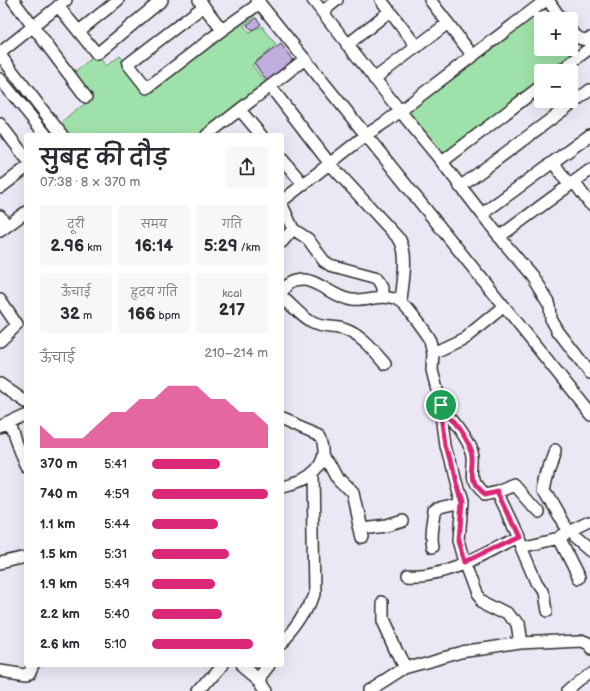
<!DOCTYPE html>
<html lang="hi">
<meta charset="utf-8">
<style>
:root{--surface:#fff;--page:#f7f7f7;--text:#2b2b33;--muted:#7c7c81;--accent:#db2777}
body{margin:0;font-family:"Balsamiq Sans","Playpen Sans Deva",sans-serif;background:var(--page);color:var(--text);height:100vh;display:flex;flex-direction:column;font-size:15px;white-space:nowrap}
*{box-sizing:border-box;margin:0}
p{font-size:13px;color:var(--muted)}
.icon{flex:none;width:22px;height:22px;fill:none;stroke:currentColor;stroke-width:2;stroke-linecap:round;stroke-linejoin:round}
.map{position:relative;flex:1;overflow:hidden}
.details{position:absolute;left:24px;top:133px;width:260px;height:534px;display:flex;flex-direction:column;background:var(--surface);border-radius:4px;box-shadow:0 4px 16px #0002}
.details>*{flex:none}
.buttons{position:absolute;left:534px;top:12px;display:grid;gap:8px}
.buttons a{display:grid;place-items:center;width:44px;height:44px;border-radius:4px;background:var(--surface);box-shadow:0 4px 16px #0002;font-size:20px}
.pin{position:absolute;display:grid;place-items:center;width:34px;height:34px;color:#fff;margin:-17px;border:2px solid #fff;border-radius:50%;box-shadow:0 1px 4px #0007}
.round{display:grid;place-items:center;flex:none;width:42px;height:42px;border-radius:4px;background:var(--page)}
.headline{display:flex;align-items:center;justify-content:space-between;height:68px;padding:0 16px}
h1{font-size:22px;font-weight:600;line-height:30px}
.metrics{display:grid;grid-template-columns:repeat(3,1fr);gap:6px;height:68px;padding:4px 16px}
.metrics div{display:grid;align-content:center;border-radius:4px;background:var(--page);text-align:center}
.metrics b{font-size:17px;font-weight:600}
.metrics small{font-size:11px;font-weight:400}
.metrics p{font-size:11px}
.chart{height:112px;padding:8px 16px}
.chart p{display:flex;justify-content:space-between}
.chart svg{width:100%;height:72px;margin-top:4px;fill:var(--accent);opacity:.7}
ul{padding:0 16px;list-style:none;font-size:13px}
li{display:grid;grid-template-columns:64px 48px 1fr;align-items:center;height:30px}
li i{height:10px;border-radius:5px;background:var(--accent)}
.map>svg:first-child{display:block}
.green{fill:#9fe1aa;stroke:#65866a}
.building{fill:#bfaede;stroke:#2b2b2b}
.lines{fill:none;stroke-linecap:round;stroke-linejoin:round}
.minor-casing{stroke:#2b2b2b;stroke-width:14}
.minor{stroke:#fff;stroke-width:11}
.route-casing{stroke:#fff;stroke-width:8}
.route{stroke:#db2777;stroke-width:5}
</style>
<div class="map">
<svg width="590" height="691" viewBox="0 0 590 691">
<rect width="100%" height="100%" fill="#ece7f5"/>
<filter id="ink" filterUnits="userSpaceOnUse"><feTurbulence type="fractalNoise" baseFrequency=".025" numOctaves="2"/><feDisplacementMap in="SourceGraphic" scale="8" xChannelSelector="R" yChannelSelector="G"/><feConvolveMatrix kernelMatrix="1 2 1 2 8 2 1 2 1" color-interpolation-filters="sRGB"/></filter>
<g filter="url(#ink)">
<path class="green" d="M251,10l4,6 -11,10 5,7 13,-7 14,19 -24,20 15,19 -63,51h-139l-8,-9 31,-25 -19,-25 28,-22 9,12 14,-10 28,33z
M537,12l6,7h-2v30h26l6,8 -19,14h-13v10l-100,76 -38,-45z"/>
<path class="building" d="M256,18l5,6 -9,7 -5,-6z
M281,44l13,18 -27,19 -13,-18z"/>
<g class="lines">
<g class="minor-casing">
<path id="minor" d="M13,0l73,97
M199,0l23,30 38,-27
M257,0l333,413
M313,0l87,111 42,51 63,82 27,32 18,29 1,14 7,12 32,42
M381,0l36,47
M430,0l43,56
M548,0l13,19
M58,6l39,48 65,-54
M204,6l-76,58 19,24 75,-58
M322,12l15,-12
M79,31l39,-31
M571,31c6,6 10,11 19,7
M347,45l43,-34
M0,53l66,-53
M0,55l62,80
M560,71l30,-23
M0,79l46,56
M374,79l74,-56
M270,86l60,78 70,76c9,17 2,44 1,63
M240,110l21,25
M0,124l26,34
M207,135l98,-76
M282,159l21,25
M442,162l99,-76
M553,162l16,23
M574,182l16,22
M460,187l130,-97
M0,188l26,-20
M282,201l84,-66 21,-14 159,-121
M282,205l11,24 15,10 16,22 6,4 48,13 5,9v9
M482,214l108,-79
M0,216l7,10
M0,231l26,-19
M499,237l91,-67
M282,242l11,-13
M282,293c4,-10 10,-13 21,-13 15,0 31,18 48,20 17,2 34,-9 50,3 5,3 27,33 29,38 1,4 2,9 3,12l32,-15 39,-32
M282,297c10,8 19,20 31,26 9,5 20,3 30,6 17,5 30,21 42,35
M0,300l17,25 -17,16
M433,353l-1,17 9,35 5,42 15,56 -3,37 6,22 12,32 5,6 28,14 8,11 3,18
M0,384l26,18
M441,405c12,13 26,30 32,47 5,15 -8,29 12,43l12,-3 18,-7 22,25
M282,420l38,16c12,28 -13,46 -38,51
M10,425l16,44
M0,428l26,-12
M555,450l-6,16 -5,24 25,43
M324,455l5,6 9,17 15,15 10,45
M361,529l25,-3 16,-5
M572,532l4,7 14,12
M519,540l2,7 38,-9
M432,547c-3,-16 1,-19 2,-34l6,-5 21,-5
M521,547l15,35 6,9 3,21
M0,563l26,-6
M408,575c38,3 77,-22 110,-39l-21,-44
M579,578l-20,-40 31,-15
M382,602v18l22,48
M282,644c15,-15 26,-30 32,-50l-2,-121
M241,665l19,16 7,10
M0,670l27,4 4,-1 4,-8
M260,681l7,-16
M199,691l22,-26
M368,691l36,-23 58,-16 58,-9 60,-3 7,3 3,4
M567,691l23,-20"/>
</g>
<use href="#minor" class="minor"/>
</g>
</g>
<g class="lines" filter="url(#ink)">
<g class="route-casing">
<path id="route" d="M441,405c12,13 26,30 32,47 5,15 -8,29 11,43l13,-3 21,44 -54,26 -6,-22 3,-37 -15,-56z"/>
</g>
<use href="#route" class="route"/>
</g>
</svg>
<div class="buttons">
<a>+</a>
<a>−</a>
</div>
<div class="pin" style="left:441px;top:405px;background:#1e9e55"><svg class="icon" aria-label="arrive" viewBox="0 0 24 24"><path d="M6 21V4h12l-3 4 3 4H6"/></svg></div>
<section class="details">
<div class="headline"><div><h1>सुबह की दौड़</h1><p>07:38 · 8 × 370 m</p></div><a class="round"><svg class="icon" aria-label="share" viewBox="0 0 24 24"><path d="M12 15V3M7 8l5-5 5 5M5 13v7h14v-7"/></svg></a></div>
<div class="metrics">
<div><p>दूरी</p><b>2.96<small> km</small></b></div>
<div><p>समय</p><b>16:14</b></div>
<div><p>गति</p><b>5:29<small> /km</small></b></div>
</div>
<div class="metrics">
<div><p>ऊँचाई</p><b>32<small> m</small></b></div>
<div><p>हृदय गति</p><b>166<small> bpm</small></b></div>
<div><p>kcal</p><b>217</b></div>
</div>
<div class="chart"><p><span>ऊँचाई</span>210–214 m</p>
<svg viewBox="0 0 160 44" preserveAspectRatio="none"><path d="M0 44V30L10 38L20 38L30 38L40 30L50 22L60 22L70 14L80 14L90 6L100 6L110 6L120 14L130 14L140 22L150 22L160 30V44z"/></svg>
</div>
<ul>
<li><b>370 m</b>5:41<i style="width:59%"></i></li>
<li><b>740 m</b>4:59<i style="width:100%"></i></li>
<li><b>1.1 km</b>5:44<i style="width:57%"></i></li>
<li><b>1.5 km</b>5:31<i style="width:66%"></i></li>
<li><b>1.9 km</b>5:49<i style="width:54%"></i></li>
<li><b>2.2 km</b>5:40<i style="width:60%"></i></li>
<li><b>2.6 km</b>5:10<i style="width:87%"></i></li>
</ul>
</section>
</div>
